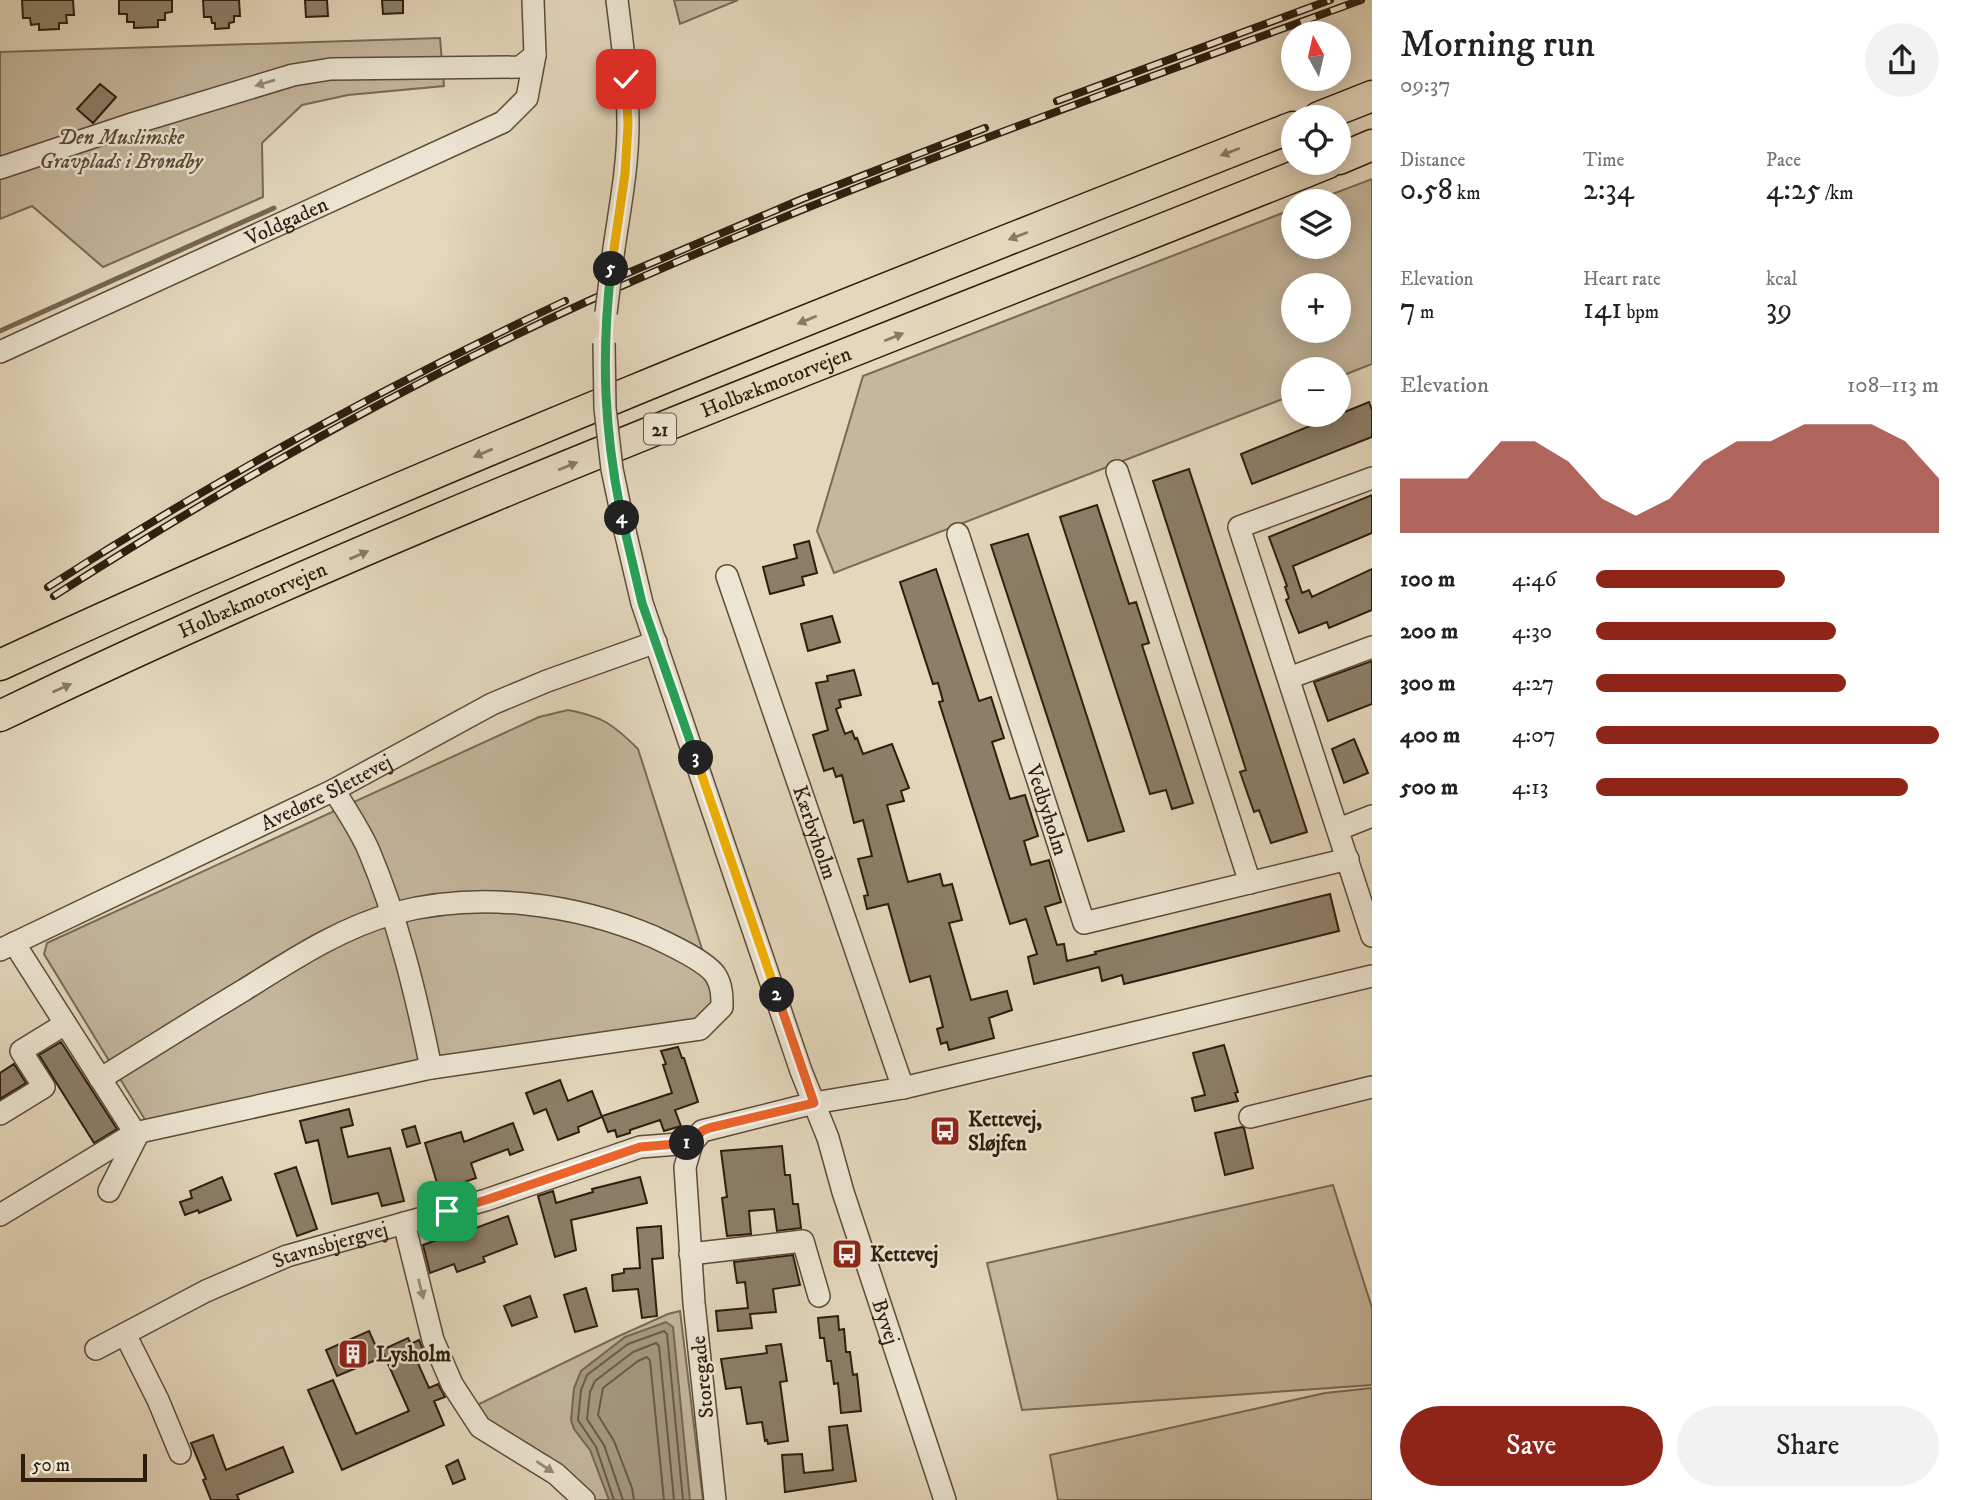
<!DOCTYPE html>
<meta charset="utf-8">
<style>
:root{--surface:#fff;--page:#f2f2f2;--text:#222;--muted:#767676;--accent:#8f2418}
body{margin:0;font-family:"IM FELL DW Pica",serif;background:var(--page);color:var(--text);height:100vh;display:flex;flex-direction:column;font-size:26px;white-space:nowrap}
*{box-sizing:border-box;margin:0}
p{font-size:23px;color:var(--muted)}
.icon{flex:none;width:38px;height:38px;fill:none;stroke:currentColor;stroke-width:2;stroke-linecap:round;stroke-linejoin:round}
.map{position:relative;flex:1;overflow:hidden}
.panel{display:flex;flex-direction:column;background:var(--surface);width:595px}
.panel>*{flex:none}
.needle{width:46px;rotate:352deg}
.buttons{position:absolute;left:1281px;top:21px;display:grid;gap:14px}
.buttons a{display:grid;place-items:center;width:70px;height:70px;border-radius:50%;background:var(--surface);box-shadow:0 4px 18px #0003;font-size:35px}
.scale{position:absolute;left:21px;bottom:18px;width:126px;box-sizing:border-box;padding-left:7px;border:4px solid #2c1d0d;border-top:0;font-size:19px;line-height:24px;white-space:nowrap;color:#2c1d0d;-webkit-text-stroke:5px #ede5d3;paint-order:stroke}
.pin{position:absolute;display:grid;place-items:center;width:60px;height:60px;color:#fff;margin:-30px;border-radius:14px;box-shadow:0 4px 10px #0006}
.km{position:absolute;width:35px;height:35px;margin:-18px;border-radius:50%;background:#222;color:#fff;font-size:19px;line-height:35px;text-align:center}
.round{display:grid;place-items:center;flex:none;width:74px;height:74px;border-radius:37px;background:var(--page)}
.headline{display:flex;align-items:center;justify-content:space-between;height:119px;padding:0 28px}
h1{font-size:38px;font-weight:600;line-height:52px}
.figures{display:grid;grid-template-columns:repeat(3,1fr);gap:10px;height:119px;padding:7px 28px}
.figures div{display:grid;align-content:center}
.figures b{font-size:30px;font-weight:600}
.figures small{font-size:19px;font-weight:400}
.figures p{font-size:19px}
.chart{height:196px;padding:14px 28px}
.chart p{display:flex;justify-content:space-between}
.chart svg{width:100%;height:126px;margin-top:7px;fill:var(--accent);opacity:.7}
.button{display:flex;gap:14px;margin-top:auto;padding:14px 28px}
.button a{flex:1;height:80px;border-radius:42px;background:var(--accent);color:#fff;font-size:28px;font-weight:600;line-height:80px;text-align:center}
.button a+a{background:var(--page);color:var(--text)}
ul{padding:0 28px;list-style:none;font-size:23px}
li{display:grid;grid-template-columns:112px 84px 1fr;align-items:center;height:52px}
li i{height:18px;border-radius:9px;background:var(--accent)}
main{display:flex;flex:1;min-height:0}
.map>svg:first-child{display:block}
.green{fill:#c5b79e;stroke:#786a56;stroke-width:2;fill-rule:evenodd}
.water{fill:#a59880;stroke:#756752;stroke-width:2}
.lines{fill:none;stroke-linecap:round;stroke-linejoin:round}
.shore{stroke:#685a46;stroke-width:2}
.stream{stroke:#756752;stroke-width:5}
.building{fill:#8c7e68;stroke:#2c1d0d;stroke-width:2}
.minor-casing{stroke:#5a4c39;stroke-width:24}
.highway-casing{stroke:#2c1d0d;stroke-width:33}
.minor{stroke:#ede5d3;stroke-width:21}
.highway{stroke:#e4d7bc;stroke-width:30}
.rail-casing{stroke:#2c1d0d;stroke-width:8}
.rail{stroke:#ede5d3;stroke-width:5;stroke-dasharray:16;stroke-linecap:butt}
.minor-bridge-casing{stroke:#5a4c39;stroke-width:24;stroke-linecap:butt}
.minor-bridge{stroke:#ede5d3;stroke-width:21}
.oneway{fill:#968b7a}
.oneway2{fill:#887a64}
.split-1-casing{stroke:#fff;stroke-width:14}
.split-2-casing{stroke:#fff;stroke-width:14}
.split-3-casing{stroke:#fff;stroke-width:14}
.split-4-casing{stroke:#fff;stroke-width:14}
.split-5-casing{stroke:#fff;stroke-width:14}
.split-6-casing{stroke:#fff;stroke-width:14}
.split-1{stroke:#f0652b;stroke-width:9}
.split-2{stroke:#f0652b;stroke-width:9}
.split-3{stroke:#f5b400;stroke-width:9}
.split-4{stroke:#22a559;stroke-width:9}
.split-5{stroke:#22a559;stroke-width:9}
.split-6{stroke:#f5b400;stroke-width:9}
.labels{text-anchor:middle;stroke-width:5;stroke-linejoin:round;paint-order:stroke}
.shield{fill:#ede5d3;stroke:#665948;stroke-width:2}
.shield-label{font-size:19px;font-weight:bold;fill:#2c1d0d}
.park-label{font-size:21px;font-style:italic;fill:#5a4b38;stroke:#ede5d3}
.street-label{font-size:21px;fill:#2c1d0d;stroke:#ede5d3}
.poi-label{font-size:21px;font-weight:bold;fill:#2c1d0d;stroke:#ede5d3;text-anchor:start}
</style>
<main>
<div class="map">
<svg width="1372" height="1500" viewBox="0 0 1372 1500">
<rect width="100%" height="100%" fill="#e4d7bc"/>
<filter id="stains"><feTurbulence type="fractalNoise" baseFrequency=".00286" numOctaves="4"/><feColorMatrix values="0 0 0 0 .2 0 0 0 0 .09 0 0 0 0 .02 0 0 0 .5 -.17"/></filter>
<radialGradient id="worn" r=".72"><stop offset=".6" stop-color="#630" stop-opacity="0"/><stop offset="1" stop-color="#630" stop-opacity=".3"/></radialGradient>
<path class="green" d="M674,0h64l-58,24z
M440,38l4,48 -96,9 -46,10 -40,38 1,54 -160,70 -71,-61 -32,13v-167z
M1372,179v185l-33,13v-8h-46v26l-459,178 -17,-42 46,-155 430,-167v38h46v-46h-25zM1293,285h46v46h-46z
M568,710c34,6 46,15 70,39l80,250 -17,22 -554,102 -103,-169 3,-11 492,-226z
M1333,1185l39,123v77l-350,25 -35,-147z
M680,1311l23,189h-110l-94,-69 -26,-24 146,-71 49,-22z
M1372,1388v112h-314l-8,-45 275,-62z"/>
<path class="water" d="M666,1322l7,5 17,173h-81l-19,-50 -16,-21 -3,-9 3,-32 7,-17 44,-34z"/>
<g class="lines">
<path class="shore" d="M614,1500l-18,-53 -18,-27 3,-30 6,-15 41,-31 36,-13 3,3 16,166
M623,1500l-19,-55 -17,-26 3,-27 5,-11 38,-29 23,-9 3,3 15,154
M634,1500l-2,-12 -18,-47 -16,-26 5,-27 35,-27 9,-4 3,4 14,139"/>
<path class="stream" d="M0,331l274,-123"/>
</g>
<path class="building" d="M22,0h51l1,15h-8l1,8h-8v6l-20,1v-6l-8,1 -1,-7h-7z
M119,0h53v12l-7,1v7h-7v7l-24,1v-6h-7v-8h-8z
M203,0h36l1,16h-6v6l-5,1v5l-14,1v-6h-3l-1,-6h-7z
M305,0h22l1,16 -22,1z
M382,0h21v13l-20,1z
M100,84l16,13 -23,26 -16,-14z
M1369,402l3,8v27l-120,47 -11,-30z
M1189,469l118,363 -36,11 -12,-33 -5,2 -14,-40 6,-2 -93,-289z
M1372,495v38l-79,33 9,27 7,-3 3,7 60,-28v41l-43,18 -2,-6 -28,11 -13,-33 3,-2 -4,-11 2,-1 -18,-49z
M1097,505l32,99 7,-2 13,41 -7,2 51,158 -21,6 -6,-19 -16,4 -90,-277z
M1028,534l96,297 -36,10 -97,-296z
M809,541l8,32 -15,4 2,8 -34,9 -7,-27 34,-9 -3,-13z
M936,569l43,132 12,-4 13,41 -12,4 18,57 15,-4 13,41 -14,5 7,24 18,-5 12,42 -16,5 12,38 7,-1 3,17 29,-7 -1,-2 235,-58 9,37 -215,53 -2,-9 -20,6 -3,-14 -65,17 -6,-27 9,-3 -11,-35 -16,5 -71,-222 4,-1 -5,-18 -5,1 -33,-102z
M832,616l8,26 -32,9 -7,-27z
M1372,661v43l-44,17 -14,-39z
M854,670l7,25 -22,5 2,7 -5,2 9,25 7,-3 3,8 2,-1 6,16 29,-10 17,44 -8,3 3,10 -17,4 21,77 32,-8 3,12 9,-2 10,36 -13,3 22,77 36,-9 5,19 -23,8 5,20 -45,12 -2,-8 -6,2 -4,-15 6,-2 -13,-51 -20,6 -22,-78 -21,5 -3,-13 4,-1 -10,-36 14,-3 -9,-36 -9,3 -12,-48 -6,2 -3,-9 -9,3 -11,-36 15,-5 -12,-47 12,-2 -1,-5z
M1354,739l14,34 -24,10 -12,-34z
M61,1042l56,87 -23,14 -55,-88z
M1224,1045l14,47 -3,1 3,8 -43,10 -3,-13 13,-3 -12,-42z
M678,1047l4,11h2l14,44 -23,8 6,16 -17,5 -4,-11 -30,10v3l-13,4 -2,-7 -7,2 -6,-16 70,-23 -9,-28 3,-1 -5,-13z
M14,1064l12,19 -26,16v-26z
M560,1080l8,21 24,-10 10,26 -24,10 1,5 -21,8 -12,-31 -12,5 -8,-21z
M349,1109l4,16 -12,3 7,29 42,-9 14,53 -22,5 -4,-13 -46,11 -14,-64 -12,3 -6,-22z
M513,1123l10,27 -13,5 -2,-6 -37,14 5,15 -18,6 2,3 -20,6 -15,-50 36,-11 3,10z
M415,1126l5,17 -13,4 -5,-17z
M1242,1127l2,1 9,40 -28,7 -10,-42z
M782,1146l3,29h5l3,29h5l3,24 -24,3 -3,-22 -25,2 2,23 -24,2 -5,-38 5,-1 -6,-46z
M296,1167l21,62 -20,7 -22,-62z
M222,1177l9,23 -32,13 -1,-3 -13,5 -5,-13 12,-4 -2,-7z
M640,1177l7,26 -76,17 5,30 -21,7 -17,-61 15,-5 3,12 37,-11 -1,-3z
M508,1216l9,28 -34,13 2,5 -28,10 -3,-8 -24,9 -7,-28 22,-8 1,2z
M661,1226l2,32 -11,1 5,57 -15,2 -4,-29 -25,2 -1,-16 12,-2v-4l16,-1 -3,-40z
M793,1255l7,30 -27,4 3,23 -26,2 2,14 -34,3 -2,-20 32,-3 -3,-26 -8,1 -3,-21z
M586,1288l11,38 -22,6 -11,-37z
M530,1296l7,21 -25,9 -8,-20z
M838,1316l1,14 5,-1 2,23h4l3,23 4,-1 4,37 -20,2 -3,-30 -4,1 -3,-23h-4l-3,-23h-4l-2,-20z
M369,1331l12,27 -44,18 -11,-26z
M408,1338l3,6 8,-4 6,15 -9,4 13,29 9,-4 7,13 -11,4 10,24 -102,45 -34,-80 25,-10 23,54 53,-23 -27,-61z
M781,1344l6,37 -7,1 8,59 -20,3 -1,-4 -2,1 -3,-19 -15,2 -6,-37 -15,2 -5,-30 46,-6 -1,-7z
M847,1425l9,56 -71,11 -3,-37 20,-1 2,19 29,-3 -4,-43z
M213,1435l13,35 57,-23 10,25 -56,23 2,5h-28l-8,-20 3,-1 -15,-36z
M458,1460l7,19 -12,5 -7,-18z"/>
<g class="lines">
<g class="minor-casing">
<g id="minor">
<path d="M0,168l135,-45 158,-48 38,-6 189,-2 15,-12 -2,-55"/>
<path d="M614,248c6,-41 14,-82 14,-124 0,-41 -6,-83 -11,-124"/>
<path id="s1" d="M0,352l503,-230 24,-24 8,-43"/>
<path d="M1117,471l133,412"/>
<path d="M1372,478l-133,49 133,409"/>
<path id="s2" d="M625,531l17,72 159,468 27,67 15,54 102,308"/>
<path id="s3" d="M958,534l126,389 264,-64"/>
<path id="s4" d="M727,576l176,512"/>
<path d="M1289,678l83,-31"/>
<path d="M334,790c12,20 26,40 35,61 29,69 47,143 62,217"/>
<path d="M1339,829l33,-13"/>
<path d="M14,943l123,193 -28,55"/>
<path id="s5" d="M0,950l334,-160 158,-86 55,-23 109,-39"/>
<path d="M0,1114l44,-27 -23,-36 44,-27"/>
<path d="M1250,1117l122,-30"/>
<path d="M0,1215l135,-82 296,-65 269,-39 22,-22c0,-11 0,-21 -6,-31 -8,-14 -47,-32 -62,-39 -80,-34 -174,-46 -259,-24 -55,15 -103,47 -151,77 -48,29 -96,59 -144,89"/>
<path d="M404,1223l29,117 19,44 28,43 76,47 28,26"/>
<path d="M690,1254l113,-13 16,55"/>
<path d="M125,1334l33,66 22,53"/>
<path id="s6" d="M96,1349l110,-58 81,-35 199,-56 154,-53 52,-4"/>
<path d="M715,1500l-21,-197 -9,-136 7,-24 10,-12 112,-28 89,-15 469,-112"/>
</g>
</g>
<g class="highway-casing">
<g id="highway">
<path d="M1319,117l53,-21"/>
<path d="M1339,159l33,-14"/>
<path d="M0,665c424,-196 859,-367 1293,-538"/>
<path id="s7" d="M0,716c432,-209 884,-374 1328,-553"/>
</g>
</g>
<use href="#minor" class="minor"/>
<use href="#highway" class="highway"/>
<g class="rail-casing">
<path id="rail" d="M1057,101l273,-101
M616,278l186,-79 183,-71
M48,587c166,-107 338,-201 517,-286
M54,596c171,-109 347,-210 532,-294 252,-114 515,-207 775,-302"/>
</g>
<use href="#rail" class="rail"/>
<g class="minor-bridge-casing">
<path id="minor-bridge" d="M606,313l8,-65
M604,343l1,65 7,61 13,62"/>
</g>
<use href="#minor-bridge" class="minor-bridge"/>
</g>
<defs><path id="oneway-solid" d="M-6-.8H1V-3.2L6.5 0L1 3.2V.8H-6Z" transform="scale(1.75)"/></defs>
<g class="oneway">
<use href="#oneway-solid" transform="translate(265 83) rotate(163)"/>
<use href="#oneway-solid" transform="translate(421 1289) rotate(76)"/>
<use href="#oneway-solid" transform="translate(545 1467) rotate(34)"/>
</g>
<g class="oneway2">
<use href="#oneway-solid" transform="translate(1230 152) rotate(159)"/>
<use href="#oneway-solid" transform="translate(1018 236) rotate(159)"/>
<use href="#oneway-solid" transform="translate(807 320) rotate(158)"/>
<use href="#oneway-solid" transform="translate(894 337) rotate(-22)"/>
<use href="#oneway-solid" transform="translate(483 453) rotate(157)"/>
<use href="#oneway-solid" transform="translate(568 466) rotate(-22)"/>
<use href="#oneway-solid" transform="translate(359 555) rotate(-23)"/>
<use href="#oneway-solid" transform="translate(62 688) rotate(-24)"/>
</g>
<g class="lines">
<g class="split-1-casing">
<path id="split-1" d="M447,1211l39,-11 154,-53 47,-4"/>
</g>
<g class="split-2-casing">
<path id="split-2" d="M687,1143h5l10,-12 7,-3 105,-25 -37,-108"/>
</g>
<g class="split-3-casing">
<path id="split-3" d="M696,758l81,237"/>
</g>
<g class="split-4-casing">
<path id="split-4" d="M622,518l20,85 54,155"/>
</g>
<g class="split-5-casing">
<path id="split-5" d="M611,269c-10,89 -7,162 11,249"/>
</g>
<g class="split-6-casing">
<path id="split-6" d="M611,269l14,-95 3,-49 -2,-46"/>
</g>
<use href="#split-1" class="split-1"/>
<use href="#split-2" class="split-2"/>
<use href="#split-3" class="split-3"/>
<use href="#split-4" class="split-4"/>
<use href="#split-5" class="split-5"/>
<use href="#split-6" class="split-6"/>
</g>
<defs>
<g id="bus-square" transform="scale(1.575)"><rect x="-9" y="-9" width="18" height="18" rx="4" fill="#8f2418" stroke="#ede5d3"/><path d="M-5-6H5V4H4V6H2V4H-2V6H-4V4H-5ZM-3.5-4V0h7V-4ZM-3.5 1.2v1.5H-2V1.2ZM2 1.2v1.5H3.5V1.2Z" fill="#fff"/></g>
<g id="building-square" transform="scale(1.575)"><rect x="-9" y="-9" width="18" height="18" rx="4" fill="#8f2418" stroke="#ede5d3"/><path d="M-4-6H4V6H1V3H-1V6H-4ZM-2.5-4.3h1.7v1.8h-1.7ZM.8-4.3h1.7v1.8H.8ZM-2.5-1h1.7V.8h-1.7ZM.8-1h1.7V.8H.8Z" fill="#fff"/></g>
</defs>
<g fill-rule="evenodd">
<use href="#bus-square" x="945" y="1131"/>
<use href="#bus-square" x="847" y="1254"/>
<use href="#building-square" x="353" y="1354"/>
</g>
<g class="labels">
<rect class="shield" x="644" y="413.5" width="32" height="31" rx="5"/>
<g class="shield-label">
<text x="660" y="436">21</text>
</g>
<g class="park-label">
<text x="121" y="144">Den Muslimske<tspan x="121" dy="24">Gravplads i Brøndby</tspan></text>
</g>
<g class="street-label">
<text dy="7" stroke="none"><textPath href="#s1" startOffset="315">Voldgaden</textPath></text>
<text dy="7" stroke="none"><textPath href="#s7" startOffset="845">Holbækmotorvejen</textPath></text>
<text dy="7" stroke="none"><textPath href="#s7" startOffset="278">Holbækmotorvejen</textPath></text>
<text dy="7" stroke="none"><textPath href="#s5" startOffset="362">Avedøre Slettevej</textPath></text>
<text dy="7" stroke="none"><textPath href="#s3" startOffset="290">Vedbyholm</textPath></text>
<text dy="7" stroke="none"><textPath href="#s4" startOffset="271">Kærbyholm</textPath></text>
<text dy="7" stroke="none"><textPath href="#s6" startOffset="257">Stavnsbjergvej</textPath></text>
<text dy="7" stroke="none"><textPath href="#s2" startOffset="833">Byvej</textPath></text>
<text transform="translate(702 1377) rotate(-96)" y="7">Storegade</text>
</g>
<g class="poi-label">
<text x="968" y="1126">Kettevej,<tspan x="968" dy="24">Sløjfen</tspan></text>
<text x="870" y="1261">Kettevej</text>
<text x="376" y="1361">Lysholm</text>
</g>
</g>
<rect width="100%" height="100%" filter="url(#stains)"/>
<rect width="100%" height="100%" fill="url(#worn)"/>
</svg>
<div class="buttons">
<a><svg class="needle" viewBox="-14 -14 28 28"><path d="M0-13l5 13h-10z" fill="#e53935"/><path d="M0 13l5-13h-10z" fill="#767676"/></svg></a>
<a><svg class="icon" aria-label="locate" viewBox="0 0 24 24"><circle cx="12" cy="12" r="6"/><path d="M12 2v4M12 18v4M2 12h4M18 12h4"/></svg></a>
<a><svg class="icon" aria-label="layers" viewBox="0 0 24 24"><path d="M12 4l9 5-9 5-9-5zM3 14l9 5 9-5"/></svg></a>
<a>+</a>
<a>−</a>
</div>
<div class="scale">50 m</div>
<div class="pin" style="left:447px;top:1211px;background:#1e9e55"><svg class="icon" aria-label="arrive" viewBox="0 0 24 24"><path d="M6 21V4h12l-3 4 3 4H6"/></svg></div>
<div class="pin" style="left:626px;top:79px;background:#d93025"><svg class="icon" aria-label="check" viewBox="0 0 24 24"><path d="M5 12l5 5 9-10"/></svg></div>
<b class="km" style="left:687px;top:1143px">1</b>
<b class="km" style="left:777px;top:995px">2</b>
<b class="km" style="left:696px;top:758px">3</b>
<b class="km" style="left:622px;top:518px">4</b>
<b class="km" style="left:611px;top:269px">5</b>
</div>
<section class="panel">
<div class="headline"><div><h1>Morning run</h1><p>09:37</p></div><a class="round"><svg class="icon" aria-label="share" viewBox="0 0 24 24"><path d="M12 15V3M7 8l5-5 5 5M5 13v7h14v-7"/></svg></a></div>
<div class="figures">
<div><p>Distance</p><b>0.58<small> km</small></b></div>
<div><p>Time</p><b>2:34</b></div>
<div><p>Pace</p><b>4:25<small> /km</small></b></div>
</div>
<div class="figures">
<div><p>Elevation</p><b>7<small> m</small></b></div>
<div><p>Heart rate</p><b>141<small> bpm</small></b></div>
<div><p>kcal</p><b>39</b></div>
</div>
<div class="chart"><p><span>Elevation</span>108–113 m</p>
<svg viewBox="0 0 160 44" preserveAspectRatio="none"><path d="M0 44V25L10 25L20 25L30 12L40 12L50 19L60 32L70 38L80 32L90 19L100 12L110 12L120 6L130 6L140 6L150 12L160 25V44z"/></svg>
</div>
<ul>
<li><b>100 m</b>4:46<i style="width:55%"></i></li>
<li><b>200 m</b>4:30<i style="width:70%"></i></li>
<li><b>300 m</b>4:27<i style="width:73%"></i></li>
<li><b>400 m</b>4:07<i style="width:100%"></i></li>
<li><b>500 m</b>4:13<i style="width:91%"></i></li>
</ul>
<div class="button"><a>Save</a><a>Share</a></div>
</section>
</main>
